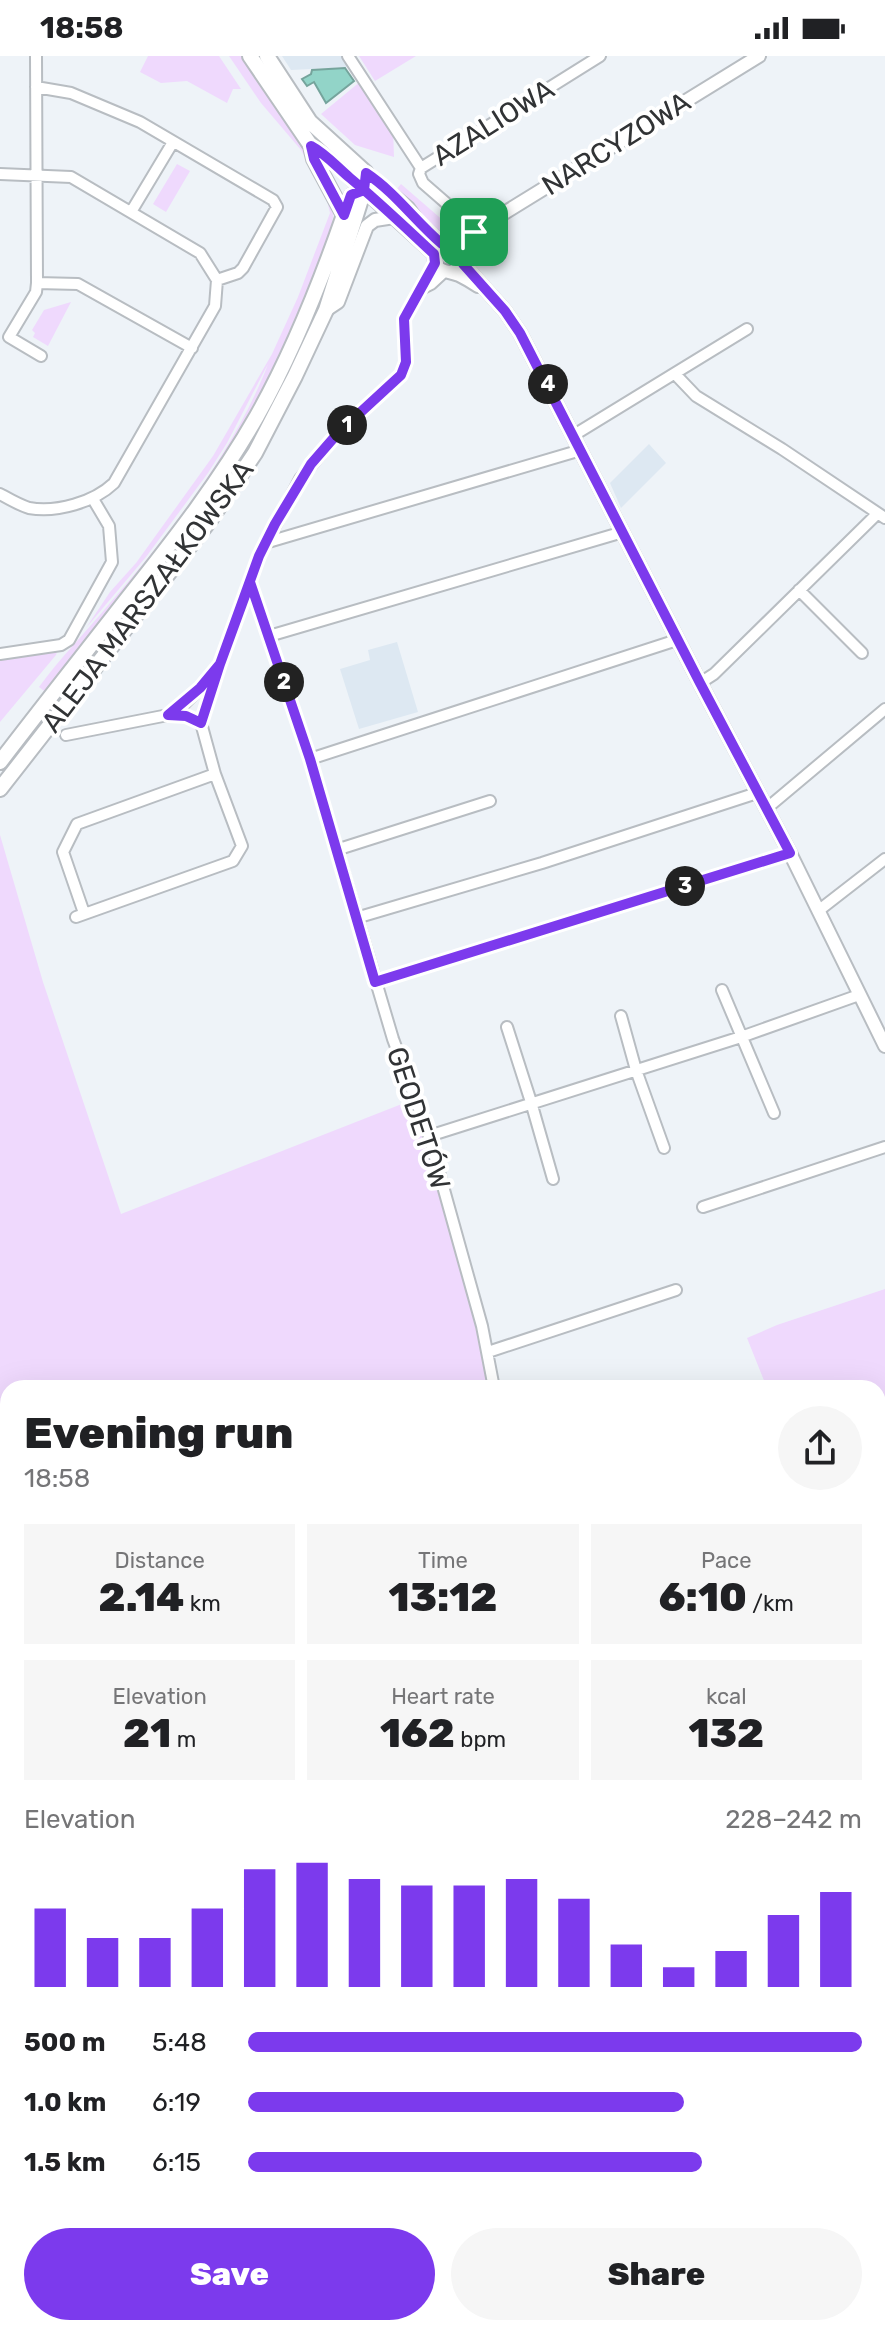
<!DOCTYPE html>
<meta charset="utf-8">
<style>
:root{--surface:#fff;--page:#f6f6f6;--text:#202124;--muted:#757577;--accent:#7c3aed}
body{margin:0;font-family:Rubik,sans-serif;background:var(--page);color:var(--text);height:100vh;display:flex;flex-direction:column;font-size:30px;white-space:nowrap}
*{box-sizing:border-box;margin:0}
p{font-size:26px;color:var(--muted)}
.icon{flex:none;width:44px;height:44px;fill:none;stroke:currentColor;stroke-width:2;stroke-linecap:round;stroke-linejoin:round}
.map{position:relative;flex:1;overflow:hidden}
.panel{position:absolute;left:0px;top:1324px;width:886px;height:956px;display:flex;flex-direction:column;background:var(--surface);border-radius:24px 24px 0 0;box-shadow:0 8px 32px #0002}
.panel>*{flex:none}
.pin{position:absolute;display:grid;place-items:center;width:68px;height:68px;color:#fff;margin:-34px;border-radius:16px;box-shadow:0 4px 12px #0006}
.km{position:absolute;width:40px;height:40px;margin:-20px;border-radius:50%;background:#222;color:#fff;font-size:22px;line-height:40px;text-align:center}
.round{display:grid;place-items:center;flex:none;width:84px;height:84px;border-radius:42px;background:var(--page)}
.overview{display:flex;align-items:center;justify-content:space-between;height:136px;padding:0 24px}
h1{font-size:44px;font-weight:800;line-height:60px}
.stats{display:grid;grid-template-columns:repeat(3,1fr);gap:12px;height:136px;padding:8px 24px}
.stats div{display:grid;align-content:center;border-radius:0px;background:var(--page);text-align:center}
.stats b{font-size:40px;font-weight:800}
.stats small{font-size:22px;font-weight:400}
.stats p{font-size:22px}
.chart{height:224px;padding:16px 24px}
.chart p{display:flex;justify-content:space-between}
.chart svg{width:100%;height:144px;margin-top:8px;stroke:var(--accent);stroke-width:6}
.cta{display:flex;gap:16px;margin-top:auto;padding:16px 24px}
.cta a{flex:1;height:92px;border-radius:48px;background:var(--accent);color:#fff;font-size:32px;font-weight:800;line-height:92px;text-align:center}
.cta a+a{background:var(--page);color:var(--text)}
ul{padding:0 24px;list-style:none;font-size:26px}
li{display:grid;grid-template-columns:128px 96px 1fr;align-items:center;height:60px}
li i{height:20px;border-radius:10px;background:var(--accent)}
.status{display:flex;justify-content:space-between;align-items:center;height:56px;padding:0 40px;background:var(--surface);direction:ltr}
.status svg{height:22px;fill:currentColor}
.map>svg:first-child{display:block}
.built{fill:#dde8f2}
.green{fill:#efd9fd}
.water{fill:#92d4c8;stroke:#75a49c;stroke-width:2}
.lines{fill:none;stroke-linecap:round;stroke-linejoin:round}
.minor-casing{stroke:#b8bdc2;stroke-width:14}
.tertiary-casing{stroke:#b8bdc2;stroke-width:16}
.secondary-casing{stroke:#b8bdc2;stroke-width:18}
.minor{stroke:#fff;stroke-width:10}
.tertiary{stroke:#fff;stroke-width:12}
.secondary{stroke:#fff;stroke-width:14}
.route-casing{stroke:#fff;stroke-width:16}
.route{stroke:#7c3aed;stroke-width:10}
.labels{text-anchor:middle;stroke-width:8;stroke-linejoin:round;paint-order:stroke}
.street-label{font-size:28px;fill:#313335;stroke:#fff}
</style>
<div class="status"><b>18:58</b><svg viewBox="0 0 49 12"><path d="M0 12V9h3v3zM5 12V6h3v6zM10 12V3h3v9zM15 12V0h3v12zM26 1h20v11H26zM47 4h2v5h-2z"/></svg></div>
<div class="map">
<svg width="885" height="2280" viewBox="0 0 885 2280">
<rect width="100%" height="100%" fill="#eef3f8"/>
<path class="built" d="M282,0h63l6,11 -60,3z
M649,388l17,19 -45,45 -11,-25z
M397,586l21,70 -59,17 -19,-60 30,-9 -2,-10z"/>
<path class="green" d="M148,0h71l22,33h-8l-6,14 -40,-22 -26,2 -21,-11z
M229,0h15l53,80 26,47 -3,2 -19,-35 -40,-47z
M359,0h57l-41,25z
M361,25l32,49 1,27 -39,-12 -34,-31z
M177,108l13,7 -24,41 -13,-8z
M401,128l52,45 6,7 -5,2h-13l-45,-48z
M326,140l8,15c-3,24 -14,47 -23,69 -29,73 -64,143 -105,209l-159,204 -8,-6c21,-29 48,-56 71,-84 58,-67 127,-156 158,-239l-41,79 -19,30 -62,84 -60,71 24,-36 26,-29 77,-107 59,-102 26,-57 32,-84z
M336,207l-17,45 -36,80 -50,91 -172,226 -7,-6 134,-170 144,-265z
M71,246l-23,44 -15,-9 2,-4 -3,-3 12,-20z
M58,593l-2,6 -56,67v-64z
M0,779l43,147 78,232 291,-114 56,189 23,99h-483v233h-8z
M885,1233v126l-7,2v-29h-111l-20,-50 30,-13z
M379,2272h115l-1,8h-118z"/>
<path class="water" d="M345,12l9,13 -28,22 -12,-21 -7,4 -5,-7 9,-5 1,-4z"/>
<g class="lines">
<g class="minor-casing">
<path id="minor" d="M36,0l1,227 -1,9 -27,45 32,19
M348,0l73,112
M0,118l71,3 129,76 17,27
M131,156l42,-70
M477,174l-54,-47 -4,-9 2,-6 179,-112
M37,227l41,1 114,64
M423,232l8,-4 13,-12
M675,318l21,22 86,53 103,69
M574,379l173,-106
M0,438c9,5 19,11 29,14 28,5 65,-6 85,-25l101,-177 2,-26 21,-7 5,-5 34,-61 -4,-7 -133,-78 -69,-29 -35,-6
M265,487l316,-93
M250,526l60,177 83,280 36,97 53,190 12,62
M799,534l63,63
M269,580l354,-104
M0,598l61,-9 8,-5 43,-78 -3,-36 -16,-27
M700,627l14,-9 163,-160
M168,659l18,1 15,7
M66,679l102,-20 17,-12 15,-15 20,-24 39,-108 41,-77 38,-46 63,-58 5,-13 -2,-43 31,-56
M310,703l367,-119
M766,753l119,-100
M336,794l154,-49
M818,855l67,-52
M84,857l-21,-61 14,-28 138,-50
M76,861l157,-56 9,-15 -27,-72 -14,-51 17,-53
M356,862l186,-55 215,-70
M375,926l415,-129
M722,934l52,123
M621,960l15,54 28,78
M507,971l24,75 22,77
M429,1080l312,-99 118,-42
M703,1151l182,-60
M488,1296l188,-62
M618,2273l189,4 6,-5"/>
</g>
<g class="tertiary-casing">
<path id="tertiary" d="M311,90l10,5 113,103
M366,117l42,35 10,14 24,22
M344,159l7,-20 9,-4 9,-1
M452,186l23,-11 284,-175
M463,208l42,47 15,22 180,350 90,170 95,193
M452,216l11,-8 1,-12c-6,-9 -12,-10 -22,-8l-8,10c1,20 10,15 25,21 6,3 13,7 19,11
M326,254l12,-8 29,-76 8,-6 19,-3
M0,1772h8
M878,1808h7"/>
</g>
<g class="secondary-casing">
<path id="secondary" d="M0,706c42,-55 85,-109 127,-163 47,-59 93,-118 130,-183 36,-64 63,-132 87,-201l-30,-56 -3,-13 -61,-90
M0,733l210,-269 45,-67 40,-77 31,-66 38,-120 2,-17 -56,-51 -43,-66"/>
</g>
<use href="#minor" class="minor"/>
<use href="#tertiary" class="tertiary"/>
<use href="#secondary" class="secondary"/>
</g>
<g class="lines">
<g class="route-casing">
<path id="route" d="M474,176l-22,10 -10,2c-27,-23 -46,-51 -76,-71l-2,17 -13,5 -7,20 -30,-56 -3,-13c15,8 26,21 39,32 29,24 56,50 84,76l1,9 -31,56 2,43 -5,13 -63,58 -27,31 -36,60 -16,32 -39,108 -19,59 -15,-7 -18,-1 32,-27 20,-24 30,-82 60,177 65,223 415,-129 -90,-170 -180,-350 -15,-22 -42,-47 1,-12 9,-15 1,-5"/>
</g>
<use href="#route" class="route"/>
</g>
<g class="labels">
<g class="street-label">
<text transform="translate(493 66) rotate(-32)" y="10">AZALIOWA</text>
<text transform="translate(616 87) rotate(-32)" y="10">NARCYZOWA</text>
<text transform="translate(147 540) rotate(-53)" y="10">ALEJA MARSZAŁKOWSKA</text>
<text transform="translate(419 1062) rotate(72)" y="10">GEODETÓW</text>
</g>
</g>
</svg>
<div class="pin" style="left:474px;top:176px;background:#1e9e55"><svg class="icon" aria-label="arrive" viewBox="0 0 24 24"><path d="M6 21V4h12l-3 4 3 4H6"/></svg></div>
<b class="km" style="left:347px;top:369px">1</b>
<b class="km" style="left:284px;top:626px">2</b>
<b class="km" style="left:685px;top:830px">3</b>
<b class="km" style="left:548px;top:328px">4</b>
<section class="panel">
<div class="overview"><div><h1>Evening run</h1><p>18:58</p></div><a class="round"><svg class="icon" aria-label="share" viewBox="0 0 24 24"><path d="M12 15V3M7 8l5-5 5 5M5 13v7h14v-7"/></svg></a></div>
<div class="stats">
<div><p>Distance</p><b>2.14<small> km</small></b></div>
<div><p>Time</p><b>13:12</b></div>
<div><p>Pace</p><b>6:10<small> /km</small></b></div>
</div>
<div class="stats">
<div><p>Elevation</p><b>21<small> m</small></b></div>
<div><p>Heart rate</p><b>162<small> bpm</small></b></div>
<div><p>kcal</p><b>132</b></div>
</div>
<div class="chart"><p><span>Elevation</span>228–242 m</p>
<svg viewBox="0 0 160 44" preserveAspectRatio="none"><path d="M5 44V20M15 44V29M25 44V29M35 44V20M45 44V8M55 44V6M65 44V11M75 44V13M85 44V13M95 44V11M105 44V17M115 44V31M125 44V38M135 44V33M145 44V22M155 44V15"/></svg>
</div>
<ul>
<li><b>500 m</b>5:48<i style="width:100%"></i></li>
<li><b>1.0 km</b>6:19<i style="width:71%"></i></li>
<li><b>1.5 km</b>6:15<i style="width:74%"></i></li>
</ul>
<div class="cta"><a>Save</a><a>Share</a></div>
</section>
</div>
